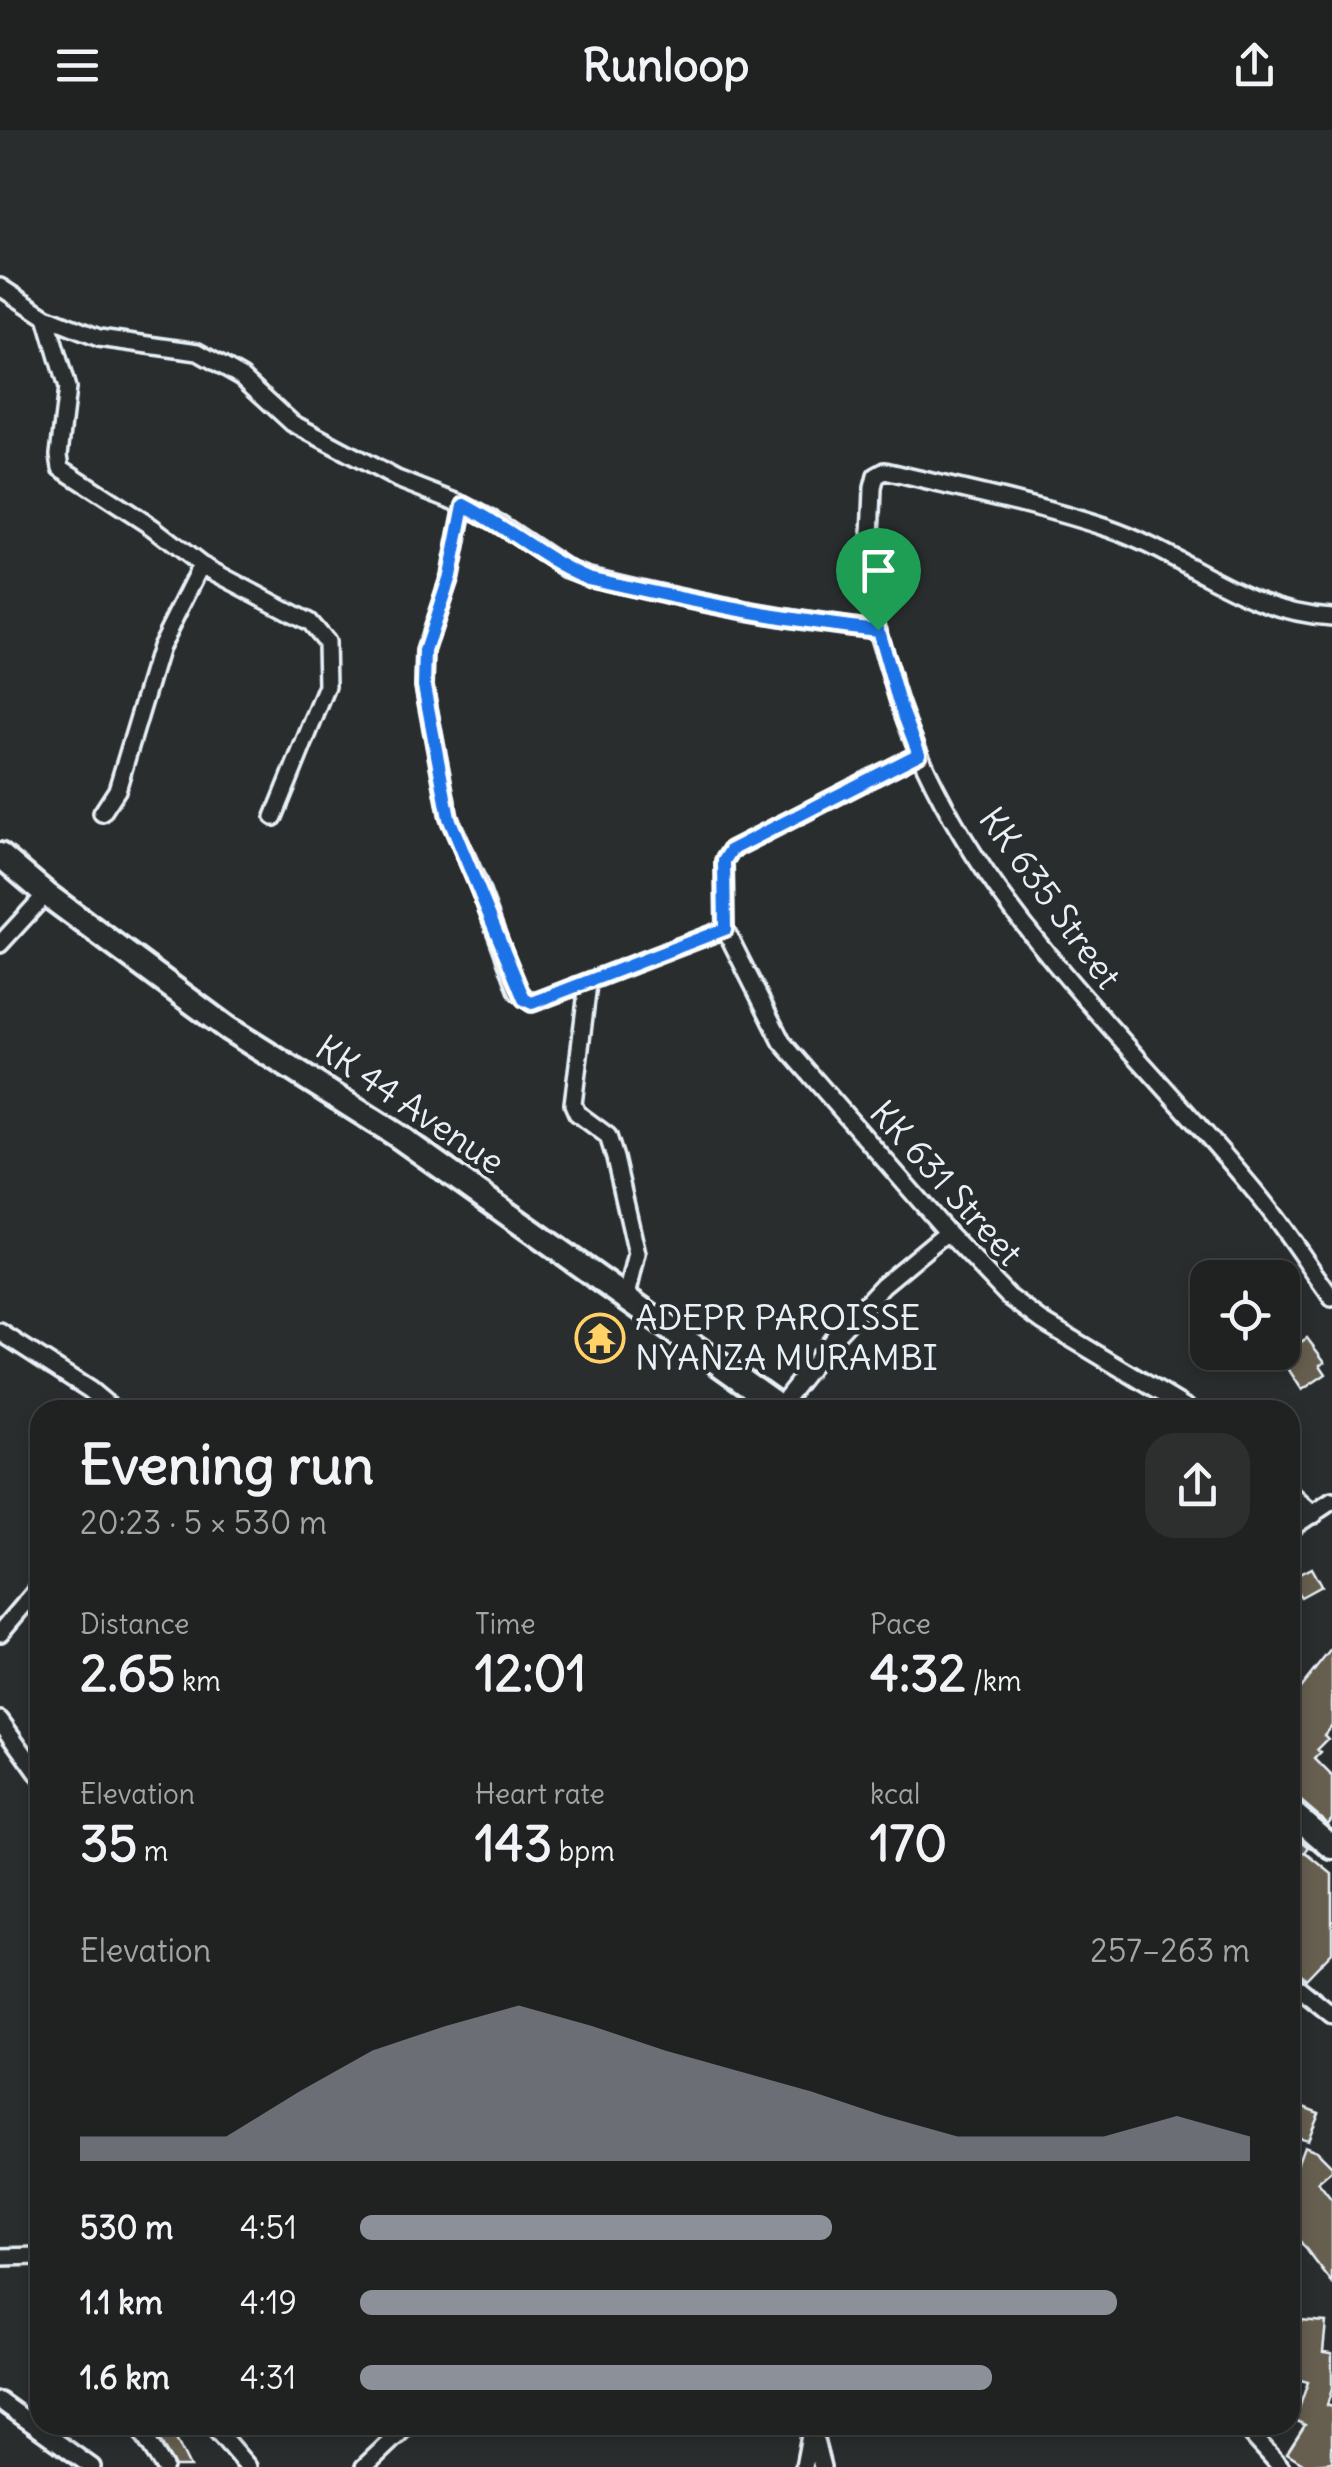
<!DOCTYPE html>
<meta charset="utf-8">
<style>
:root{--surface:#202222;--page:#2d2f2f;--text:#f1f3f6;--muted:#a2a4a5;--line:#3d3f40;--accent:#8c9099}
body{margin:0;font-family:Delius,sans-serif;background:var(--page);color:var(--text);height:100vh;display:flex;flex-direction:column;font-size:38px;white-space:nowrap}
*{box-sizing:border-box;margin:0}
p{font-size:32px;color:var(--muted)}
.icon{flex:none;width:55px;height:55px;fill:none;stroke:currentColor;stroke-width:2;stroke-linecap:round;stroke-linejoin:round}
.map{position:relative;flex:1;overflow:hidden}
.panel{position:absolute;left:30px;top:1270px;width:1270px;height:1035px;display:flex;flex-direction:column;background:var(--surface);border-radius:30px;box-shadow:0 5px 15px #0003,0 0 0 2px var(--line)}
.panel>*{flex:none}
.controls{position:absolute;left:1190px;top:1130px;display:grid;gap:20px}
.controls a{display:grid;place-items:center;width:110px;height:110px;border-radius:20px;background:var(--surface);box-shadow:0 5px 15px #0003,0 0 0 2px var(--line);font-size:50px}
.pin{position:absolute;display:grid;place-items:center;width:85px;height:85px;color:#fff;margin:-102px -42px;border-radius:50% 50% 50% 0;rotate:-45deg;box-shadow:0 0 10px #0007}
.pin .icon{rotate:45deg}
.round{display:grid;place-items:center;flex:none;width:105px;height:105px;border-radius:30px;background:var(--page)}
.summary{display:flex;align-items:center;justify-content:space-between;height:170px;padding:0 50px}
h1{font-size:55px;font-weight:800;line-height:75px}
.figures{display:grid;grid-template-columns:repeat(3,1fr);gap:15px;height:170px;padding:10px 50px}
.figures div{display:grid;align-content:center}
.figures b{font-size:50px;font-weight:800}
.figures small{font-size:28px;font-weight:400}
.figures p{font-size:28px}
.chart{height:280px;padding:20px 50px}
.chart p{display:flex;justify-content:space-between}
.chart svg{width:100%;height:180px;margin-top:10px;fill:var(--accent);opacity:.7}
ul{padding:0 50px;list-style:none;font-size:32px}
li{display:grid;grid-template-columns:160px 120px 1fr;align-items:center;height:75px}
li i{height:25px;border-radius:12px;background:var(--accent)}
header{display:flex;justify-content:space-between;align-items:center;height:130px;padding:0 50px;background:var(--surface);font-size:45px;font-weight:800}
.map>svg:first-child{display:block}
.building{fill:#665f4f;stroke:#e8f1f8;stroke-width:2.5}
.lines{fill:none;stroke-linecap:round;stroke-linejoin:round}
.minor-casing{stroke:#e8f1f8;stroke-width:22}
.secondary-casing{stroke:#e8f1f8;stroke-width:30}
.minor{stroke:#2a2d2e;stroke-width:15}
.secondary{stroke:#2a2d2e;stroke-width:22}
.route-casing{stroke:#fff;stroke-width:20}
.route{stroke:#1a73e8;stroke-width:12}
.labels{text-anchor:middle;stroke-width:9;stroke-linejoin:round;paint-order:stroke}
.street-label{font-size:35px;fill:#e8f1f8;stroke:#2a2d2e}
.poi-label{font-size:35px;fill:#e8f1f8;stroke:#2a2d2e;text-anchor:start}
</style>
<header><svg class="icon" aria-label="menu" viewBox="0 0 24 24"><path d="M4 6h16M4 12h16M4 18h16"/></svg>Runloop<svg class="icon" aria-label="share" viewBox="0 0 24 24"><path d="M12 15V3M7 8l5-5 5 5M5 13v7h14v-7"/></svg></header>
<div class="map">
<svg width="1332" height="2337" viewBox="0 0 1332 2337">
<rect width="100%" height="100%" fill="#2a2d2e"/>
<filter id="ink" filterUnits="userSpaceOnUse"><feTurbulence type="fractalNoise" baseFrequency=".01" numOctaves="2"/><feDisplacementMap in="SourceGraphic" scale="20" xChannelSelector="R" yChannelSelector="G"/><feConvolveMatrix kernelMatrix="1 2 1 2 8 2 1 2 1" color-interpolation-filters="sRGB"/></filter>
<g filter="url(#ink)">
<path class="building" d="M1307,1208l18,24 -5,3 6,9 -24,16 -22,-34z
M1311,1438l10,18 -20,11 -3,-4 -8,4v-18z
M1332,1518v77l-8,10 4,4 -11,11 4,3 -6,6 17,17v42l-4,6 -28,-24 -10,-4v-95z
M1290,1701l19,16 -4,5 27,22v78l-26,27 -16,-16z
M1290,1972l29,11 -11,27 -18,-5z
M1304,2016l13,5 15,15v4l-14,12 14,18v83l-42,-55v-52l4,-3z
M1299,2190l27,2 -3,30 9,1v36l-5,16 5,2v55l-26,3 -19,-12 18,-28 -10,-5 13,-38 -18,-5v-20l6,1z
M164,2298l13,13 13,26h-15l-19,-33z"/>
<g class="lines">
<g class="minor-casing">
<path id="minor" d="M0,157l46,30 53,21 99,14 44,25 50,46 105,56 67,26 36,19 67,45 22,8c96,23 191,43 289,53
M46,187l21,71 -8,67 2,13 91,59 49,38 108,57 17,20 1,44 -53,131
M464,375l-14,71 -25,75 -1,35 25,132 28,63 41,111 14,11 193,-74
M1332,487c-89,-5 -145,-62 -225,-89 -72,-24 -148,-39 -222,-57l-9,5 -3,12c-1,37 -5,77 -1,114 2,25 12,50 19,74 61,214 235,356 370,523 25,31 47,66 71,99
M919,624l-188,96 -7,11 1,68 57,113 165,190 61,64 34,25 148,89
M102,683l15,-23 43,-143 41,-82
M0,814l46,-50
M588,854l-15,120 4,9 31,23 7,22 22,96 -10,42
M0,1202l90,58 24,20
M779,1277l57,-72 47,-50 64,-53
M1290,1363l24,22
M1290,1399l42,-28
M0,1503l40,-47
M0,1590l40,56
M1290,1851l42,34
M0,2127l40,-1
M0,2271l92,66
M143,2295v9l21,33
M212,2295l36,42
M1243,2295l38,42
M813,2302l9,35
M364,2337l44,-42
M804,2337l8,-42"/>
</g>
<g class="secondary-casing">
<path id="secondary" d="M0,725l46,39 181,134 168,106 389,276
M1290,1681l42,36"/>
</g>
<use href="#minor" class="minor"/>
<use href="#secondary" class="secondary"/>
</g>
</g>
<g class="lines" filter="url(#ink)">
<g class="route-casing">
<path id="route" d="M464,375c43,22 80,55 124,73 97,22 192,42 290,52l20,70 21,54 -188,96 -7,11 1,68 -193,74 -8,-4 -75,-181 -25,-132 1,-35 25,-75z"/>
</g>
<use href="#route" class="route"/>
</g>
<defs>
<g id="temple-ring" transform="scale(2.5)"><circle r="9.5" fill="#2a2d2e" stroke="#ffd166" stroke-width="1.5"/><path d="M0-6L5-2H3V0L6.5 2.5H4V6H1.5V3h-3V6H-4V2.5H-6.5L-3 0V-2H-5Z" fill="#ffd166"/></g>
</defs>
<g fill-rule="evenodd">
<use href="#temple-ring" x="600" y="1208"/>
</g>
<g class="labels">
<g class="street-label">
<text transform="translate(1050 768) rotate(54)" y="12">KK 635 Street</text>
<text transform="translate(410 975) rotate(34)" y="12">KK 44 Avenue</text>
<text transform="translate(946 1053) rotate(48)" y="12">KK 631 Street</text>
</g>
<g class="poi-label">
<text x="635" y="1200">ADEPR PAROISSE<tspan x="635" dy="40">NYANZA MURAMBI</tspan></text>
</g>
</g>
</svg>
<div class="controls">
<a><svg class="icon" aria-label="locate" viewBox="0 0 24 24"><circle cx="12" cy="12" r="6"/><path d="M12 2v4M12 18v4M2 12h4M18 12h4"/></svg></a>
</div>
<div class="pin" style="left:878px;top:500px;background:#1e9e55"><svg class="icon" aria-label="arrive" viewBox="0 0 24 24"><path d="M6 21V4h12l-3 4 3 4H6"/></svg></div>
<section class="panel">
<div class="summary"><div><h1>Evening run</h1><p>20:23 · 5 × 530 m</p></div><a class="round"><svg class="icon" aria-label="share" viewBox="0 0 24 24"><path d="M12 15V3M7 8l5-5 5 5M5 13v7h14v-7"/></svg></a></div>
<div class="figures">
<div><p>Distance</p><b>2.65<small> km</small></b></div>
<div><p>Time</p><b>12:01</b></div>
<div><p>Pace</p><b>4:32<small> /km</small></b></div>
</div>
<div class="figures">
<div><p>Elevation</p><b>35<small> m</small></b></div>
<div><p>Heart rate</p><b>143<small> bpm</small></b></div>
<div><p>kcal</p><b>170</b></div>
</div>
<div class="chart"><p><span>Elevation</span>257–263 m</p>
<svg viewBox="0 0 160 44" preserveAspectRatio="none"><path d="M0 44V38L10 38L20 38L30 27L40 17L50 11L60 6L70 11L80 17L90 22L100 27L110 33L120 38L130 38L140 38L150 33L160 38V44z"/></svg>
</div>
<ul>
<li><b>530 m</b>4:51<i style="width:53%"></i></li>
<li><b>1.1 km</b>4:19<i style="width:85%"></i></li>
<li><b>1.6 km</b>4:31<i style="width:71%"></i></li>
</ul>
</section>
</div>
